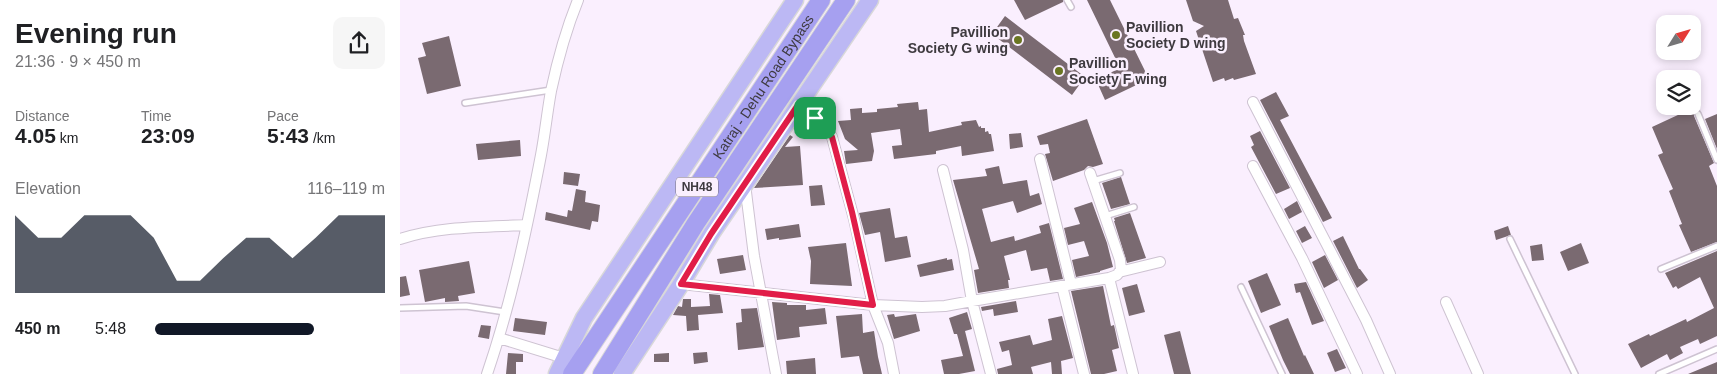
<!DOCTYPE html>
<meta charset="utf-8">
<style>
:root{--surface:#fff;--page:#f6f6f6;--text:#202124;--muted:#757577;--accent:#111827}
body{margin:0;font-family:Arial,sans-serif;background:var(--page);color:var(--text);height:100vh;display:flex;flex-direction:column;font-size:19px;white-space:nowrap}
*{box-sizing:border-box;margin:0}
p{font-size:16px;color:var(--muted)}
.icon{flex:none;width:28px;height:28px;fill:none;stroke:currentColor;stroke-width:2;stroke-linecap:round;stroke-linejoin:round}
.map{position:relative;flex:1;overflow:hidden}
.side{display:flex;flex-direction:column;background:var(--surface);width:400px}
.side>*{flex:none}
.needle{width:32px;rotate:53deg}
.fabs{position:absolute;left:1256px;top:15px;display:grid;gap:10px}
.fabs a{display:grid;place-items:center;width:45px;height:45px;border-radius:10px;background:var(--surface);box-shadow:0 2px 8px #0003;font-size:25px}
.pin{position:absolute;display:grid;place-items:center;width:42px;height:42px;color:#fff;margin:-21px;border-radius:10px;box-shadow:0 2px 8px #0006}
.round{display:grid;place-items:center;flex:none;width:52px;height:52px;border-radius:10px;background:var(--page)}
.overview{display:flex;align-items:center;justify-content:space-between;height:85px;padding:0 15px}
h1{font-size:28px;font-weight:700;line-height:38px}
.figures{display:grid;grid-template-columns:repeat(3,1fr);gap:8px;height:85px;padding:5px 15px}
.figures div{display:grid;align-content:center}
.figures b{font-size:21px;font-weight:700}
.figures small{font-size:14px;font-weight:400}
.figures p{font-size:14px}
.chart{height:140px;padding:10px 15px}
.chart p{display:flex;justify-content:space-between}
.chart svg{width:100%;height:90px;margin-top:5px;fill:var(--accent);opacity:.7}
ul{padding:0 15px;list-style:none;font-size:16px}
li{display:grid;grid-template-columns:80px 60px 1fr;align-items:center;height:38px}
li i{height:12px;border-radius:6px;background:var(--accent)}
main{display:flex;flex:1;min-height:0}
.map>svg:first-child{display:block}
.building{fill:#7a6a71}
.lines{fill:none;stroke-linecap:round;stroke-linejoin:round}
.service-casing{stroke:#cec3d2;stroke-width:8}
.minor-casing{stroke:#cec3d2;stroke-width:12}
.primary-casing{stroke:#d8d8d9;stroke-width:19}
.trunk-casing{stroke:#d8d8d9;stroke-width:20}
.service{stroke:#fff;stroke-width:5}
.minor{stroke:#fff;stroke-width:10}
.primary{stroke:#bcb8f4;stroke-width:16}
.trunk{stroke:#a6a0f0;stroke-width:18}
.route-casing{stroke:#fff;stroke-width:10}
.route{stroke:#e11d48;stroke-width:6}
.poi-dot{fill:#6a7622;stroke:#faeffe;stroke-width:2}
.labels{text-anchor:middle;stroke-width:5;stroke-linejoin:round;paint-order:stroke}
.shield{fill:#faeffe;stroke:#767078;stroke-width:1}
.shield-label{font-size:12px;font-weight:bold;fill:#3e3a3f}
.poi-label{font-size:14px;font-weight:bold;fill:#3e3a3f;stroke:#faeffe;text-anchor:start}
.street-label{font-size:14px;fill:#3e3a3f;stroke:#faeffe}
</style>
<main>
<section class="side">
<div class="overview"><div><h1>Evening run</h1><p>21:36 · 9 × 450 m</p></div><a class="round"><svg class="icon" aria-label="share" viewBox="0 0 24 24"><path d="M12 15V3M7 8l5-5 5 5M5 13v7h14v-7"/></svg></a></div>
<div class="figures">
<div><p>Distance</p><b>4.05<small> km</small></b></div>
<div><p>Time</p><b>23:09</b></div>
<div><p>Pace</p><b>5:43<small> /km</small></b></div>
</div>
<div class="chart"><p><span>Elevation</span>116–119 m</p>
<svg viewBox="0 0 160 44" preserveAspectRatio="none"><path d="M0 44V6L10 17L20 17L30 6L40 6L50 6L60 17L70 38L80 38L90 27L100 17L110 17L120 27L130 17L140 6L150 6L160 6V44z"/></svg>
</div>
<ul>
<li><b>450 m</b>5:48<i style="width:69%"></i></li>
</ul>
</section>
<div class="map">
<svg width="1317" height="374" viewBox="0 0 1317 374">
<rect width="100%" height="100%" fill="#faeffe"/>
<path class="building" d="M614,0h49v2l-38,18z
M687,0h23l39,79 -44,21 -9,-20 24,-12z
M786,0h42l6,19 4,-1 7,17h-2l1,6 12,33 -22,6 -1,-2 -8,3 -1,-3 -11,4 -17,-51 8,-5 -11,-5z
M605,16l80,61 -13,18 -80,-61z
M49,36l12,50 -34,8 -9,-36 8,-2 -4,-13z
M876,92l13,24 -9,4 52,98 -9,4 -63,-122z
M518,102l1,8 8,-1 2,23 33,-7 -1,-3 15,-2 3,7 2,-1v2h4v4l3,-1 1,3h2l3,17 -32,5 -1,-10 -25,5v3l-42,5 -2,-13 10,-1 -2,-16 -29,4 3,18 -2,10 -26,3 -2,-13 14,-1 -13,-11 -7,-18 13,-1 -1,-11 12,-1v5l15,-1v-3l21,-2 -1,-3z
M1293,108l1,8 20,47 -5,3 8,20v56l-26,10 -12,-27 3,-1 -13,-33 4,-2 -15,-34 5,-2 -11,-26z
M1317,114v35l-12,-30z
M687,119l16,45 -10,3 -5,-1 -4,4 -31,11 -8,-27 5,-1 -2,-9 -8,1 -3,-9z
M860,131l30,57 -14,6 -25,-47 3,-2 -4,-9z
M621,133l2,14 -13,2 -1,-15z
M390,135l3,2 -8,10 15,-1 3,39 -49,3z
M120,140l1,16 -43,4 -2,-16z
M599,166l4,18 24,-4 3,16 9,-3 3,11 -25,9 -4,-12 -31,8 9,33 23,-6 1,5 26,-8 -2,-7 10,-3 14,56 -13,2 -3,-13 -16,3 -5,-21 -22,6 6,24h-2l1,8 -31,5 -4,-23 5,-1 -26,-89 34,-4 -2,-7z
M164,172l16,2 -2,12 -15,-2z
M721,177l9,27 -19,5 -9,-26z
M422,185l3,20 -14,1 -2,-20z
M176,189l10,2 -1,11 15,3 -2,17 -6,-1 -2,9 -45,-10 1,-8 21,5 1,-7 4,1z
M897,201l5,11 -13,7 -5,-10z
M692,202l15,41 6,24 -13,4v1l-24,5 -4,-17 17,-4 -5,-15 -16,4 -4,-17 16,-4 -6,-16z
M490,208l5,30 12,-2 4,21 -26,5 -5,-30 -15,3 -6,-22z
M730,213l16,45 -19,5 -13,-42h1l-1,-3z
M399,224l2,13 -22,3v-2l-12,2 -2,-11z
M905,226l7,12 -10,5 -6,-12z
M1108,226l3,9 -15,5 -2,-9z
M943,236l16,33h1l8,11 -11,8 -24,-47z
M446,243l6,43 -42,-2 1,-23 -3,-14z
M1181,243l8,20 -21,8 -8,-19z
M1142,244l2,16 -12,1 -2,-15z
M1317,251v85l-17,8 -2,-5 -18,8 3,6 -13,7 -3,-6 -26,14 -13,-24 21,-10 1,2 36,-17 1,3 27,-14 -14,-31 -22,12 -2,-3 -3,2 -8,-15z
M343,255l3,15 -26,4 -3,-15z
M925,255l13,25 -14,8 -12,-26z
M547,258v2l5,-1 2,11 -34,7 -3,-12z
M69,261l6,32 -17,3 1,5 -14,1v-4l-20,4 -6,-32z
M867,273l14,32 -20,8 -13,-32z
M6,276l4,19 -10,2v-20z
M906,282l18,39 -12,4 -12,-33 -4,1 -2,-9z
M737,284l8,28 -16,4 -7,-28z
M703,286l8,40 3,-1 5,23 -7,2 5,21 -13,3h-13l-20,-83z
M309,294l11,1 3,18 -25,2 1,15 -12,1 -1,-15 -13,-1 5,-9 4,1 1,-8h8v8l19,-1z
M616,301l2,11 -24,4 -1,-7 -11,2 -1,-4z
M372,302l15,1v2h19v5l19,-2 2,16 -28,3 1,10 -23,3z
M357,308l7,39 -26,3 -2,-27 6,-1 -1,-13z
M567,312l5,17 -7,2 10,40 -16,3h-15l-3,-14 22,-4 -6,-22h-3l-5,-16z
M462,314l1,19 11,-2 4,26 4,17h-19l-4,-18 -18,2 -5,-42z
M494,314l1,3 21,-3 4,17 -26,8 -7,-24z
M662,316l11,42 -12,3 1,13h-10l-1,-12 -20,5 2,7h-35l-1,-5 15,-4 -3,-15 -7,2 -3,-10 31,-7 3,10 19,-5 -4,-21z
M115,318l32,4 -2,13 -32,-4z
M888,318l16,38 1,-1 9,19h-24l-7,-14 -14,-34z
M81,325l10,1 -2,13 -11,-2z
M780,331l11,43h-17l-10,-39z
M937,349l9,19 -11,4 -8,-19z
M307,352l1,10 -14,2 -1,-11z
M108,353l15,1v8h-7v12h-10z
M269,353v9h-15v-8z
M415,358l1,16h-29l-1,-13z
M1317,362v12h-29z"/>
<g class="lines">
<g class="service-casing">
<path id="service" d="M667,0l4,7
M65,103l86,-13
M1298,114l19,46
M693,181l27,-8
M705,216l29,-9
M1110,239l65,135
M1261,269l56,-23
M841,287l41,87
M0,308l66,-2 39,6
M1259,374l58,-25"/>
</g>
<g class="minor-casing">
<path id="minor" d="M853,102l113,218 24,54
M398,105l24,18 10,14 22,82 19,86 15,38 6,31
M640,159l31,125
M853,166l49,92 55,116
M543,170l20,80 9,51 19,73
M345,184l9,72 22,118
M0,239c40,-13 84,-12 126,-14
M719,272l41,-10
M709,278l24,96
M281,284l192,21 49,2 23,-1 27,-5 137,-23 8,-3 4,-5 -1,-10 -30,-87
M662,286l22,88
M1046,302l32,72
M99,338l65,20
M87,374c24,-70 40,-146 54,-219 4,-21 6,-42 10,-64 6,-28 16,-64 27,-91"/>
</g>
<g class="primary-casing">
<path id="primary" d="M157,374l27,-56 211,-318
M222,374l59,-90 30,-50 159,-234"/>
</g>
<g class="trunk-casing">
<g id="trunk">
<path id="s1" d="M172,374l249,-374"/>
<path d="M202,374l94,-151 150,-223"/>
</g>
</g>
<use href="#service" class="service"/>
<use href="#minor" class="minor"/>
<use href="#primary" class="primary"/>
<use href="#trunk" class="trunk"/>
</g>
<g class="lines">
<g class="route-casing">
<path id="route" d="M398,105l24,18 10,14 20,75 21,93 -192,-21 30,-50z"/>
</g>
<use href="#route" class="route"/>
</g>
<g class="poi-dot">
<circle cx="716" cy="35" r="5"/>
<circle cx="618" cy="40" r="5"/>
<circle cx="659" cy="71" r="5"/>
</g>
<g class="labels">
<rect class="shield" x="276" y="177.5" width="42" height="19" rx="4"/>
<g class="shield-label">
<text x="297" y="191">NH48</text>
</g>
<g class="poi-label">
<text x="726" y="32">Pavillion<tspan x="726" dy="16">Society D wing</tspan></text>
<text x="608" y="37" text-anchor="end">Pavillion<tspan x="608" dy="16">Society G wing</tspan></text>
<text x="669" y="68">Pavillion<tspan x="669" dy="16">Society F wing</tspan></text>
</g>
<g class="street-label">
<text dy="5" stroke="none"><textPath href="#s1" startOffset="345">Katraj - Dehu Road Bypass</textPath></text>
</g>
</g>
</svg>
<div class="fabs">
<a><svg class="needle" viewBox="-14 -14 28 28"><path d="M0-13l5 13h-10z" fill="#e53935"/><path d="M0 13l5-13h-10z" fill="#757577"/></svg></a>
<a><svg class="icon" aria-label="layers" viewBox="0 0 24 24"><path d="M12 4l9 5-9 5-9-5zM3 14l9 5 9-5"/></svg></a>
</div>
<div class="pin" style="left:415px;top:118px;background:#1e9e55"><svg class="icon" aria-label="arrive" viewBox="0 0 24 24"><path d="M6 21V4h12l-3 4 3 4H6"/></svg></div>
</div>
</main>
